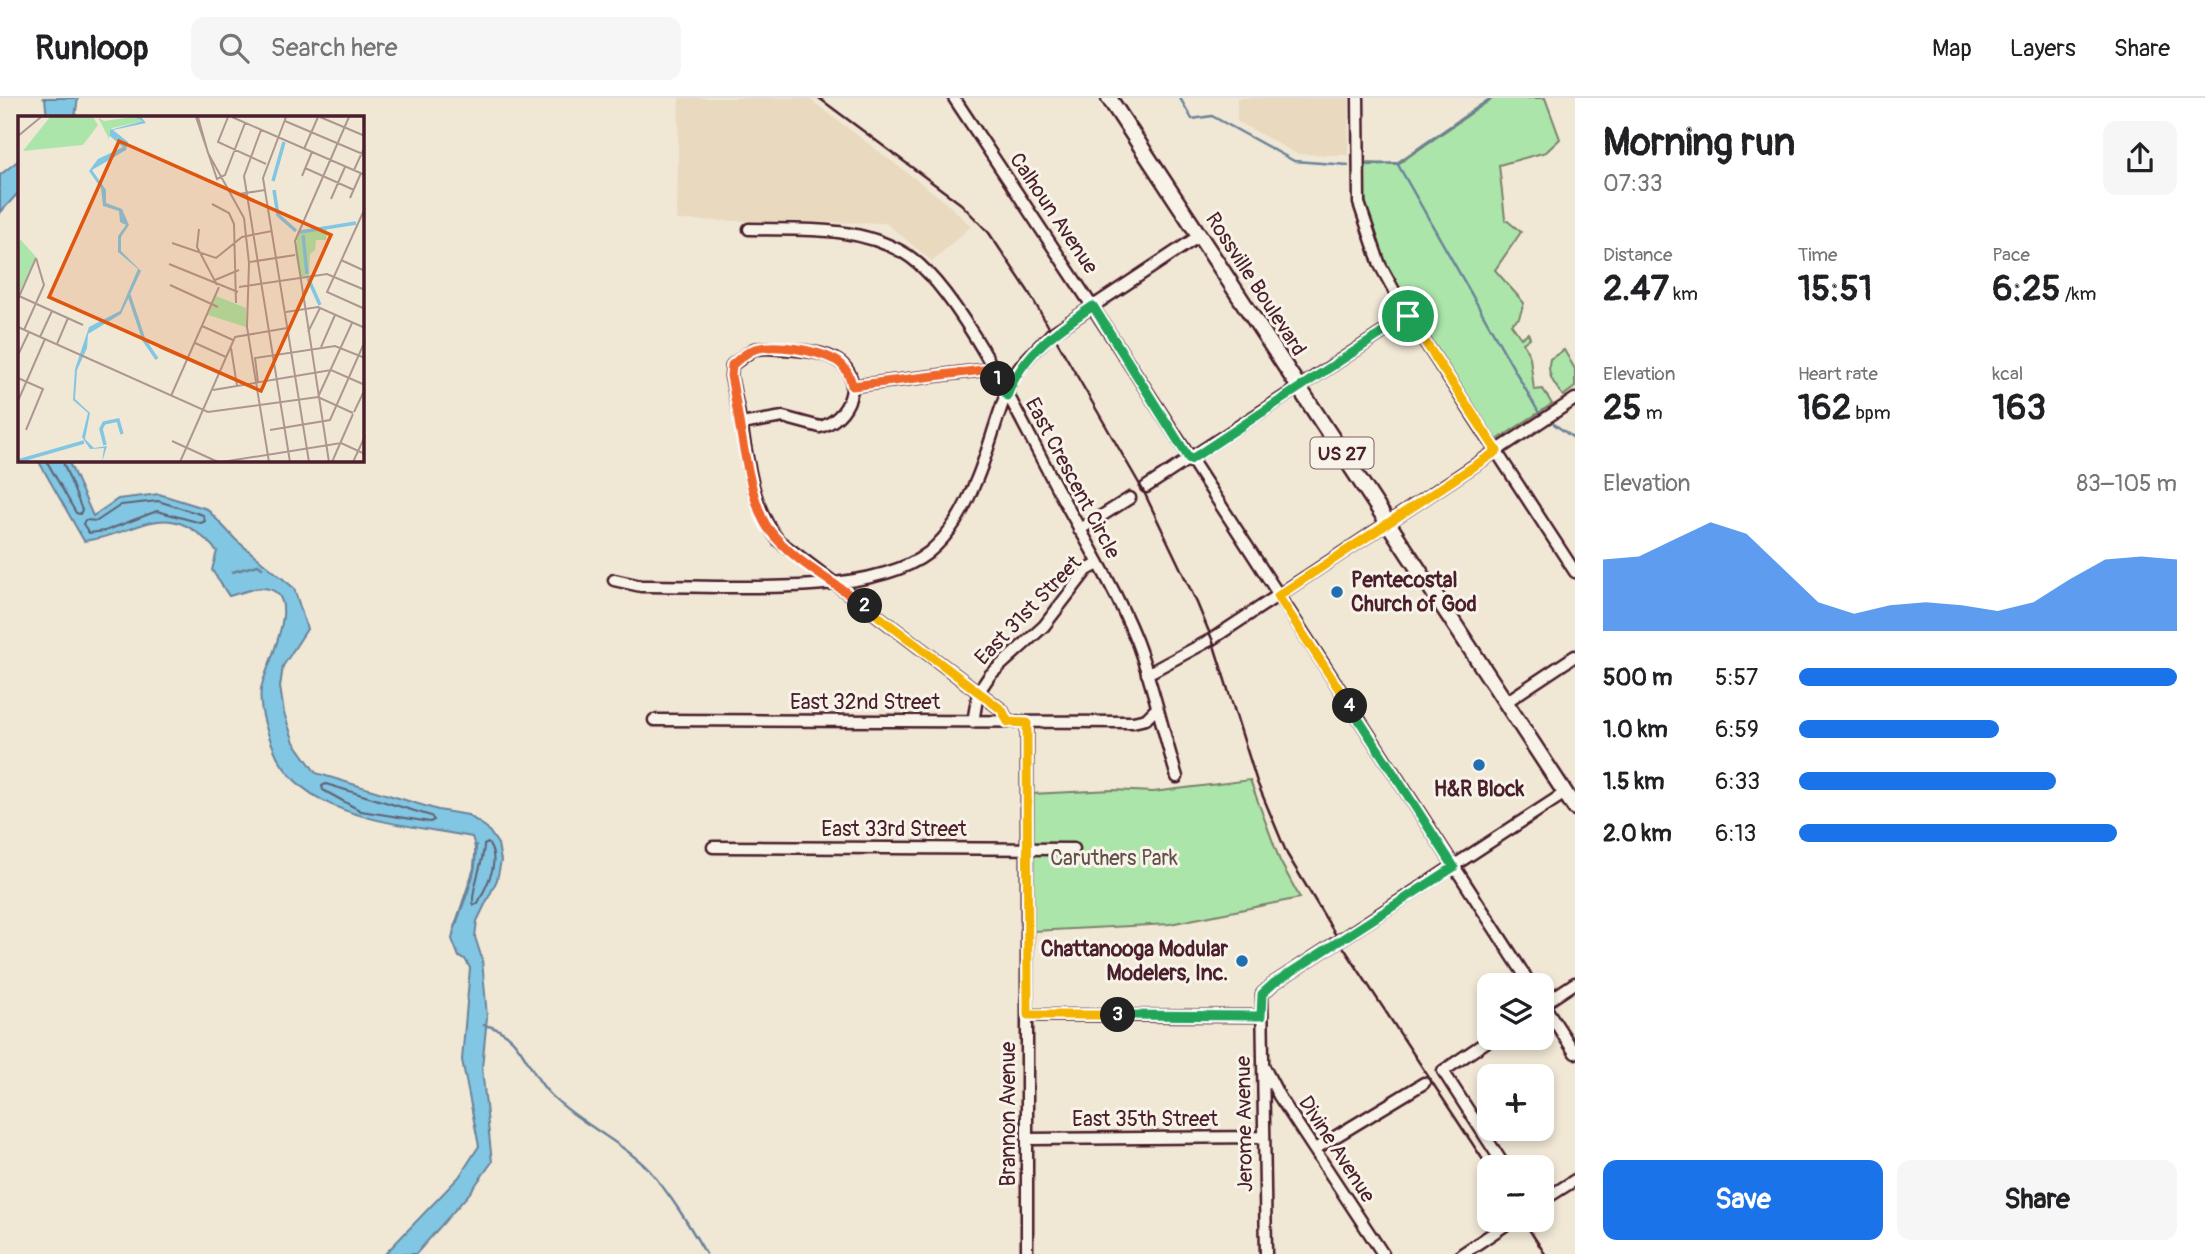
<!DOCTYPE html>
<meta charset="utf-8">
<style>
:root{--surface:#fff;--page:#f6f6f6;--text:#202124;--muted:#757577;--line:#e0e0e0;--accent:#1a73e8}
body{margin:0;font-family:Pangolin,sans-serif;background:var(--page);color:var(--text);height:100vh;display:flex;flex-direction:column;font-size:26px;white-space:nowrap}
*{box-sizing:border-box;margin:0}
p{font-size:23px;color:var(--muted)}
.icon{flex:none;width:38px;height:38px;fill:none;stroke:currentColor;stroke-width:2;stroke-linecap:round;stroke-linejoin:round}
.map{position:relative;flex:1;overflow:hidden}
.sheet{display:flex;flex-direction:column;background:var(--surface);width:630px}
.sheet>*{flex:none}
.fabs{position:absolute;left:1477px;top:875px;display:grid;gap:14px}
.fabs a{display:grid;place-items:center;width:77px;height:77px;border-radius:14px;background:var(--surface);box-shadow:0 4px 10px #0003;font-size:35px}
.pin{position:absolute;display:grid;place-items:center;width:60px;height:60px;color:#fff;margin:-30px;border:4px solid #fff;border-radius:50%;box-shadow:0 2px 7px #0007}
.km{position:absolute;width:35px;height:35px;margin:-18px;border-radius:50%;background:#222;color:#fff;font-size:19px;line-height:35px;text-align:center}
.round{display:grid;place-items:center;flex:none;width:74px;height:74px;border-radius:14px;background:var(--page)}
.head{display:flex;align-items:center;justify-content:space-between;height:119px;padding:0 28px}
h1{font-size:38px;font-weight:700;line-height:52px}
.metrics{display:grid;grid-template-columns:repeat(3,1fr);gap:10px;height:119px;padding:7px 28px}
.metrics div{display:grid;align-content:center}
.metrics b{font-size:35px;font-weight:700}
.metrics small{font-size:19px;font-weight:400}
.metrics p{font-size:19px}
.chart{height:196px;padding:14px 28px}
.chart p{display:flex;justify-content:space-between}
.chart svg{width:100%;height:126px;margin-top:7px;fill:var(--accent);opacity:.7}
.cta{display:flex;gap:14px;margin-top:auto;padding:14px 28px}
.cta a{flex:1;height:80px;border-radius:14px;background:var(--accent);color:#fff;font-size:28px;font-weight:700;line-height:80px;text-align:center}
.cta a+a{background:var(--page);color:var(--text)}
ul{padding:0 28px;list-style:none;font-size:23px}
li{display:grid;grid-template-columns:112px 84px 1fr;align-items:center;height:52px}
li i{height:18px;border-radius:9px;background:var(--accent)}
header{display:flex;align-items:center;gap:42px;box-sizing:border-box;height:98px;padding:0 35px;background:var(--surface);border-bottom:2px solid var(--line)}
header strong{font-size:33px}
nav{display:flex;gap:38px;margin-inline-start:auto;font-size:24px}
.search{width:490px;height:63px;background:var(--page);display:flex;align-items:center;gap:18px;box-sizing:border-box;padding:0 24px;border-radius:14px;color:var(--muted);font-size:26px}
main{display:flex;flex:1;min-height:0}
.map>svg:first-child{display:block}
.built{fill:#e8d9bf}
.green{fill:#abe5aa;stroke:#7a826a;stroke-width:2}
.water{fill:#81c6e2;stroke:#6b8399;stroke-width:2}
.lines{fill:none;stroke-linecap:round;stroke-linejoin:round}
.shore{stroke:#606274;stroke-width:2}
.stream{stroke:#6b8399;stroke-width:2.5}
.minor-casing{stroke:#4a1f2b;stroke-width:15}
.highway-casing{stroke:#4a1f2b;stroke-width:19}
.minor{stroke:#f7f3e8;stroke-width:10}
.highway{stroke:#f7f3e8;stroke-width:14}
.rail{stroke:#4a1f2b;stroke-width:2.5}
.split-1-casing{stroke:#fff;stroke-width:14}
.split-2-casing{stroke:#fff;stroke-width:14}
.split-3-casing{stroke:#fff;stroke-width:14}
.split-4-casing{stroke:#fff;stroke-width:14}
.split-5-casing{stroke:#fff;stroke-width:14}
.split-1{stroke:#22a559;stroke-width:9}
.split-2{stroke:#f0652b;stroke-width:9}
.split-3{stroke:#f5b400;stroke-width:9}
.split-4{stroke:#22a559;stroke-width:9}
.split-5{stroke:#f5b400;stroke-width:9}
.poi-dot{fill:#1f6fb2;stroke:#f7f3e8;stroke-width:2.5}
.labels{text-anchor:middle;stroke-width:6;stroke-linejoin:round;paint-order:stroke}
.shield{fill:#f7f3e8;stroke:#7e5f64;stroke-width:2}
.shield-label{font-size:19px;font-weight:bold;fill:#4a1f2b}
.street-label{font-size:21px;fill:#4a1f2b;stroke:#f7f3e8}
.poi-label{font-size:21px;font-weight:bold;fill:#4a1f2b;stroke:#f7f3e8;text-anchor:start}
.park-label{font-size:21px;fill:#62504b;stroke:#f7f3e8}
.inset-river{fill:none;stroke:#81c6e2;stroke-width:3.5}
.inset-road{fill:none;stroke:#ae9791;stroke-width:2}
.view{fill:#e0560e;fill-opacity:0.15;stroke:#e0560e;stroke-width:3.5}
.inset-edge{fill:none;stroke:#4a1f2b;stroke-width:3.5}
</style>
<header>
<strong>Runloop</strong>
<div class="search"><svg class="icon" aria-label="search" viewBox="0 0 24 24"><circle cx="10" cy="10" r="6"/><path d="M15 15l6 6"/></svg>Search here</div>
<nav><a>Map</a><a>Layers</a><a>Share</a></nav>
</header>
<main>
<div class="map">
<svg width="1575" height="1156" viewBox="0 0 1575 1156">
<rect width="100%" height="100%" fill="#f0e7d5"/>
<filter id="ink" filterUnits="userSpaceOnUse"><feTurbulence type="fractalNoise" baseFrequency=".0143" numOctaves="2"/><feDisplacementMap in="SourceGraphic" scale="14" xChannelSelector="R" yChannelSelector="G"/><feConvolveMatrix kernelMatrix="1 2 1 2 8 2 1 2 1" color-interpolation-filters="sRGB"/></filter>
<g filter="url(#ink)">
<path class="built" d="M679,0h129l135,102 28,26 -39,35 -46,-38 -209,-3z
M1237,0h112l-1,57 -51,-1 -60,-33z"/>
<path class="green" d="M1493,0h52l15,41 -14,13 -47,13 6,54 16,13 -26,38 29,33 -5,15 -8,6 10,14 7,-5 2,5 -7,5 7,14 4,33 9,-1 9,15 -55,36c-16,-14 -28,-39 -40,-57 -44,-66 -97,-138 -94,-220l35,1z
M1564,252l11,19v18l-12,9c-9,-12 -17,-22 -13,-37z
M1250,682l30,81 20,37 -130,26 -137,7 -2,-137 82,-4 40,2z"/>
<path class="water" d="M42,0h36l-3,19h-28l-2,-18z
M19,62v32l-19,21v-38z
M38,362h30l25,56 25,-17 41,-5 48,15 29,31 58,48 13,41 -24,37 -3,21 4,26 10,29 22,31 122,37 30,5 19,13 11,16 3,17 -4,19 -20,41 -2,16 7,22 5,58 -5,51 10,94 -23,32 -53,60h-31l74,-77 20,-31 -17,-86 8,-92 -5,-9 -6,-2 -7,-18c6,-32 33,-69 20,-102 -62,-13 -162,-15 -195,-81 -8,-18 -19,-47 -16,-67 3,-20 49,-102 -1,-101 -10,1 -22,6 -31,8l-17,-26 5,-19c-51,-57 -73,-18 -133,-10z"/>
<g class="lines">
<path class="shore" d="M46,362l30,53 4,1 2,-4 -20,-50
M158,403l45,14 2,6 -4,2 -44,-12 -52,20 -16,2 -6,-9 2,-4 12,1 24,-16z
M326,686l105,32 3,4 -4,2 -69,-11 -38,-21 -1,-4z
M488,745c14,18 -2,43 -10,60l-4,2c-5,-9 10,-44 10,-60z"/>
<path class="stream" d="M1180,0l12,21 20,-3 82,45 54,4
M1397,65l142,250
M1368,67l29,-2 94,-65
M1554,326l21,15
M232,474l26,-7 4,3
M454,831l20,-60 2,-24
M484,927c38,7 41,42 64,67 28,29 74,50 101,78 22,25 40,55 57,84"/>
<g class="minor-casing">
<path id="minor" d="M954,0l138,208 439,679
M1358,0l1,105 21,62 28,51 167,256
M749,131c52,1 107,-4 155,24 54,31 122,178 154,237 27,49 57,98 78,150 17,44 27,92 41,137
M768,250c21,2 52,1 70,13 28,18 10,59 -18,66l-37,-10 -42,7 -10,-48 1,-11 22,-16z
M852,288l139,-17
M741,326c8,40 11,84 38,117l223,169 6,12
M1146,389l262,-171
M1079,432l51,-32
M614,482l27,6c75,-1 228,13 287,-33 23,-19 36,-43 47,-70 15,-34 22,-72 38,-105 8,-16 26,-31 38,-44l148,-98
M1147,576l65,-35 363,-240
M1506,604l69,-46
M654,622l479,2 13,-3 10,-10
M973,624l5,-29 12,-18 54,-49 43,-56 11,-6
M1027,625v531
M713,749l361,2
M1542,904l33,51
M1542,907l33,-22
M1028,917l233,1
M1492,940l-49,33 62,96
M1264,969l15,29 104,158
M1028,1041l235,-2
M1315,1051l109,-66
M1542,1103l33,-21
M1266,1156l-4,-260 12,-11 291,-190
M1462,1156l51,-34"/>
</g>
<g class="highway-casing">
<path id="highway" d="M1109,0l466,710"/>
</g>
<use href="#minor" class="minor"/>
<use href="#highway" class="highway"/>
<path class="rail" d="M819,0l142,106 28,29 39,58 116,201 53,111 15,36 45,143 30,72 53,88 149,227
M1523,1122l22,34"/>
</g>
</g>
<g class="lines" filter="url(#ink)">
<g class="split-1-casing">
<path id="split-1" d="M998,281l9,17c15,-42 50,-66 86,-90l97,154 218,-144"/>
</g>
<g class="split-2-casing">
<path id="split-2" d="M865,508c-32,-25 -73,-45 -97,-78 -20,-28 -29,-114 -37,-152l1,-11c7,-6 14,-13 23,-16 21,-6 60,1 80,11 9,4 16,17 17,26l139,-17 7,10"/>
</g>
<g class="split-3-casing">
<path id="split-3" d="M865,508l137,104 6,12 19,1 1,292h90"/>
</g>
<g class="split-4-casing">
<path id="split-4" d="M1118,917l143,1 1,-22 12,-11 180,-116 -104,-161"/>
</g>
<g class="split-5-casing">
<path id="split-5" d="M1350,608l-72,-110 219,-145 -89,-135"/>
</g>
<use href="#split-1" class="split-1"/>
<use href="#split-2" class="split-2"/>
<use href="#split-3" class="split-3"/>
<use href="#split-4" class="split-4"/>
<use href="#split-5" class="split-5"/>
</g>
<g class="poi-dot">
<circle cx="1337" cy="494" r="7"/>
<circle cx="1479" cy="667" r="7"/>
<circle cx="1242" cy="863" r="7"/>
</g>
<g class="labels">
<rect class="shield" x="1310.5" y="339.5" width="63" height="31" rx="5"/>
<g class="shield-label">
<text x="1342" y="362">US 27</text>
</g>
<g class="street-label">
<text transform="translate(1054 115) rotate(56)" y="7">Calhoun Avenue</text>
<text transform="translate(1256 186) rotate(57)" y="7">Rossville Boulevard</text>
<text transform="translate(1073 380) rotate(62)" y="7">East Crescent Circle</text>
<text transform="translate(1028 512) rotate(-46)" y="7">East 31st Street</text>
<text x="865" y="611">East 32nd Street</text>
<text x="894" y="738">East 33rd Street</text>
<text transform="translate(1008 1016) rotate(-90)" y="7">Brannon Avenue</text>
<text x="1145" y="1028">East 35th Street</text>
<text transform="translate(1244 1026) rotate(-91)" y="7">Jerome Avenue</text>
<text transform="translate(1337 1051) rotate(57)" y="7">Divine Avenue</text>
</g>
<g class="poi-label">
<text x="1351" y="489">Pentecostal<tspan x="1351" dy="24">Church of God</tspan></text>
<text x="1479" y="698" text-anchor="middle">H&amp;R Block</text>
<text x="1228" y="858" text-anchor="end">Chattanooga Modular<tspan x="1228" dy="24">Modelers, Inc.</tspan></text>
</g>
<g class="park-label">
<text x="1114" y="767">Caruthers Park</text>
</g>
</g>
<g transform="translate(18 18)">
<rect width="346" height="346" fill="#f0e7d5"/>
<path d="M32,1h43l5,8 -15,20 -60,6zM80,1l6,4 30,-4 9,4 -31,7 -3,11zM309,113l-1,11h-10l-1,10 -5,4 -1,21 -9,2 -5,-24 3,-22zM2,123l16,18 -18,39v-37zM198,180l30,12v19l-38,-12z" fill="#abe5aa"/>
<path d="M116,1h7l5,6 -33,7 15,12 -2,8 -34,20 14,20v13l16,6 7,16 -8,12v14l20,20 -20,43 -33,20 -1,14 -10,22 -2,29 15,14 -5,26 9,9 13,-2 -5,16 2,-14 -14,1 -8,-12 6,-24 -15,-13 2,-31 14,-42 31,-16 18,-42 -20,-17v-16l8,-11 -6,-3 -1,-11 -16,-5 -2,-18 -12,-17 9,-12 25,-12 -13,-11v-6l33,-9z" fill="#81c6e2"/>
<path class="inset-river" d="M255,65l11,-39M256,74l4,25 18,16M282,116l56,-9M285,119l4,39M290,162l12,27M111,179l15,45 13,19M87,329l-4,-16 3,-6 14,-3 4,14M0,345l66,-19"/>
<path class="inset-road" d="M178,1l21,62 8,-4 20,-52M180,1l10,36 36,65 5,45 -2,64 22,135M210,1l-10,25 48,22M214,1l133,58M268,1l-23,61 46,284M302,1l45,19M267,5l80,34M243,14l-17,46 46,286M0,20l23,-19M286,33l14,-32M287,52l49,22M336,54l11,-24M284,60l10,-24M221,78l26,-4M332,82l11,-25M313,83l14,-32M194,88l17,9 5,11 2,79M347,92l-38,84 38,17M181,113l-2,18 20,38M154,127l44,15 26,-21 30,-6M323,144l24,11M232,146l45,-7M151,148l69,28M197,164l24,-10M152,169l48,22M221,171l88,-13 38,16M1,180l64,29M0,183l18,-41M268,196l32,-5 47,21M184,210l31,14M0,211l190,85 110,-15 35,16M6,214l20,-45 -8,-27M290,216l12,-24M22,221l12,-26M177,227l31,14M39,228l11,-26M141,231l60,26M303,231l14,-32M213,232l6,38M0,239l11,-23M0,262l25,11 -17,41M240,266l-3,-24 80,-12 30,12M195,274l118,-20 34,15M153,280l48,-109M300,281l34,-74M0,285l27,-62M336,296l11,-23M252,314l60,-10 35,-79M154,325l46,21M162,346l55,-125 52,-9M204,346l119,-19 24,11M311,346l-34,-221 54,-124M314,346l21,-48M335,346l12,-26"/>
<path class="view" d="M101,25l212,94 -70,156 -212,-94z"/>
<rect width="346" height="346" class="inset-edge"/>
</g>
</svg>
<div class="fabs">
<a><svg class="icon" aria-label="layers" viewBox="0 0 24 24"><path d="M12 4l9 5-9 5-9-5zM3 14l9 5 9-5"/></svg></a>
<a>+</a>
<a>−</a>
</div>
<div class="pin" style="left:1408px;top:218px;background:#1e9e55"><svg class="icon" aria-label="arrive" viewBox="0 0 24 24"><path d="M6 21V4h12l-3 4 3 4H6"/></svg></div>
<b class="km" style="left:998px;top:281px">1</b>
<b class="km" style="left:865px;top:508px">2</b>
<b class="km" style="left:1118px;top:917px">3</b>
<b class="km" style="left:1350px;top:608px">4</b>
</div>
<section class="sheet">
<div class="head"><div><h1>Morning run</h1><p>07:33</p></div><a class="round"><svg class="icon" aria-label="share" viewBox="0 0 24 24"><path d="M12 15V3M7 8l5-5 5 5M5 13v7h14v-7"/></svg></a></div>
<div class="metrics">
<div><p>Distance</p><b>2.47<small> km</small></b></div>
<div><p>Time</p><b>15:51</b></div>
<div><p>Pace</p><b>6:25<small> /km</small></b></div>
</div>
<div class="metrics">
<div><p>Elevation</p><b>25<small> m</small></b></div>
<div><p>Heart rate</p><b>162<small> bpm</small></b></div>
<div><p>kcal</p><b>163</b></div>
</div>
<div class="chart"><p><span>Elevation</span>83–105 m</p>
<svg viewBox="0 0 160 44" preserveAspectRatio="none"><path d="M0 44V19L10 18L20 12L30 6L40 10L50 22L60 34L70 38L80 35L90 34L100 35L110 37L120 34L130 26L140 19L150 18L160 19V44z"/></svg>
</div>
<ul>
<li><b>500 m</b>5:57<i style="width:100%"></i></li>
<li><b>1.0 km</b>6:59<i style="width:53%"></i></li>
<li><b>1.5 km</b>6:33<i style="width:68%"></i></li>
<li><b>2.0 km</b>6:13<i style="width:84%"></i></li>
</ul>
<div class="cta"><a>Save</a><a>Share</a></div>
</section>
</main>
